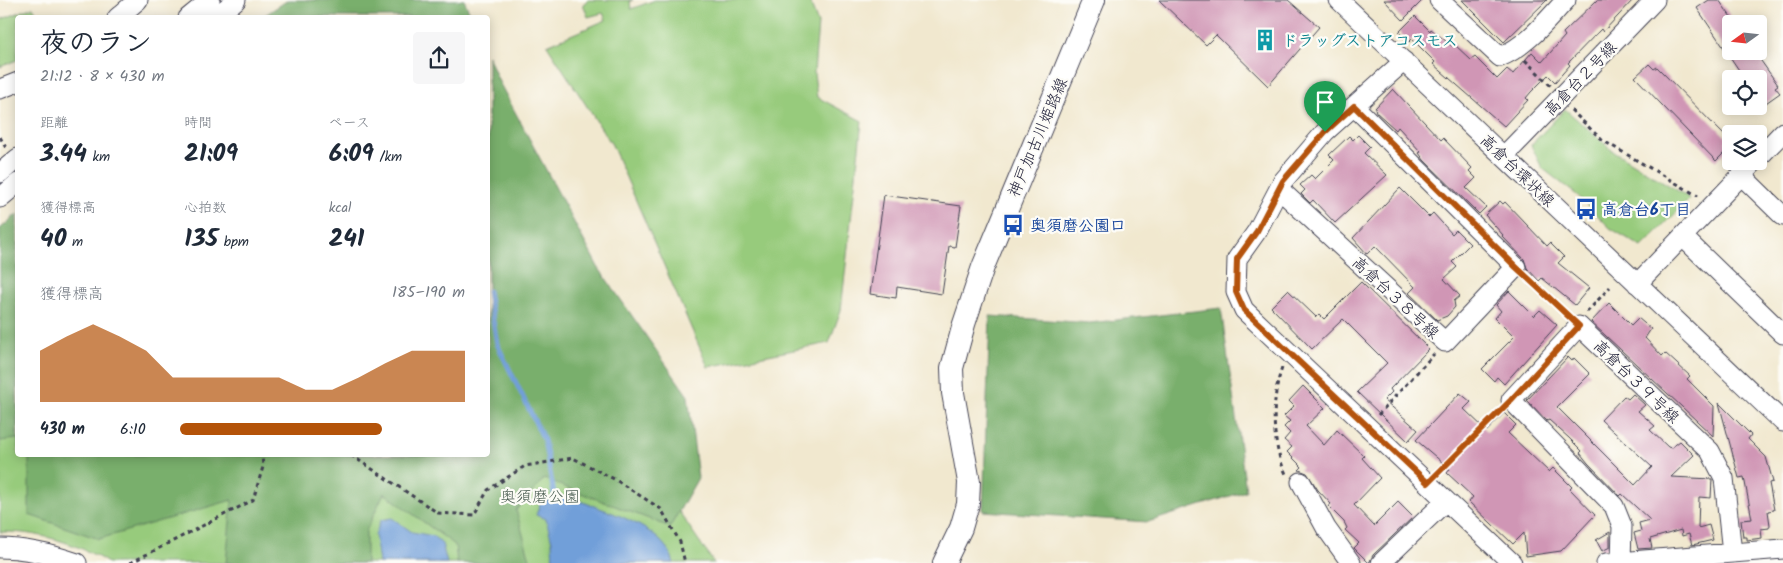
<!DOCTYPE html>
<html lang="ja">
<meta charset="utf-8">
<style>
:root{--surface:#fff;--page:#f6f6f7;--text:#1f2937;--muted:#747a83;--accent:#b45309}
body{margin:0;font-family:Kalam,"Klee One",sans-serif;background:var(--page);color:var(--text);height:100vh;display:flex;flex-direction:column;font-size:19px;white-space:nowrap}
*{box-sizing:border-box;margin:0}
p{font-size:16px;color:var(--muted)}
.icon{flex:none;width:28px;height:28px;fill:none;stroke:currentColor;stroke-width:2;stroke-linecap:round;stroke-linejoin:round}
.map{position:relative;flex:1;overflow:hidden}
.side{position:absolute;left:15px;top:15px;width:475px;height:442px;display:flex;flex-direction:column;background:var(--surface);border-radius:5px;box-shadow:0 2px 12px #0003}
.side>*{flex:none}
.needle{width:32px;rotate:255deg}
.tools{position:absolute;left:1722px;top:15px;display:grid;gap:10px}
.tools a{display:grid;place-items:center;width:45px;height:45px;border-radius:5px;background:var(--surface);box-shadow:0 2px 12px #0003;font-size:25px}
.pin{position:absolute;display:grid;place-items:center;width:42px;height:42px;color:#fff;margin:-51px -21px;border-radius:50% 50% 50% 0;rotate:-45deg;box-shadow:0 0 5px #0007}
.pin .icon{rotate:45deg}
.round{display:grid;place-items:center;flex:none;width:52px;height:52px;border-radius:5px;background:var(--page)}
.head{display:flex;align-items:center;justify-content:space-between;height:85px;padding:0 25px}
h1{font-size:28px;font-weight:700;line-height:38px}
.stats{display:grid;grid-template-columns:repeat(3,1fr);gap:8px;height:85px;padding:5px 25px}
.stats div{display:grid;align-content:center}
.stats b{font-size:25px;font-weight:700}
.stats small{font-size:14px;font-weight:400}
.stats p{font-size:14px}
.chart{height:140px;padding:10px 25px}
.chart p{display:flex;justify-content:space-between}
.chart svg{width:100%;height:90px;margin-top:5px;fill:var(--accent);opacity:.7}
ul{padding:0 25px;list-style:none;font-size:16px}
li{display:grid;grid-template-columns:80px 60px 1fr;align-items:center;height:38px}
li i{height:12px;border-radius:6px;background:var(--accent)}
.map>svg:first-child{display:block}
.green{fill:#97cb7c;stroke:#5c765c}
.forest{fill:#79af6c;stroke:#4e6854}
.water{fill:#719fd9;stroke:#4a608a}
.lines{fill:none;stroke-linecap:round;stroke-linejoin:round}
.stream{stroke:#719fd9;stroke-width:5}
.building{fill:#d096b5}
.minor-casing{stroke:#414051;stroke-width:21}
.major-casing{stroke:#414051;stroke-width:24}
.path{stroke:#414051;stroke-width:3;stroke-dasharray:4 4;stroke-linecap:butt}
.minor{stroke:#fff;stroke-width:19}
.major{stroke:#fff;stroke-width:22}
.route-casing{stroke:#fff;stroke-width:10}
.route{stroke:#b45309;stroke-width:6}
.labels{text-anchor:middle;stroke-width:4.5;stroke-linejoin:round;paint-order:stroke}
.culture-label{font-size:16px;font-weight:bold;fill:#0d838f;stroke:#fdfcf7;text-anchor:start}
.street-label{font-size:16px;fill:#22223b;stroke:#fdfcf7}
.transit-label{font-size:16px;font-weight:bold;fill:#164399;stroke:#fdfcf7;text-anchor:start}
.park-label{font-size:16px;fill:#4b5d52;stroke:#fdfcf7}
</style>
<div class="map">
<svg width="1783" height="563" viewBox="0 0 1783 563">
<rect width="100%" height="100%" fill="#fdfcf7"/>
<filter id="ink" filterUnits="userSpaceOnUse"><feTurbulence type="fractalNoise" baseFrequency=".02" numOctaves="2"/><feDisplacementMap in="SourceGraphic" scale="10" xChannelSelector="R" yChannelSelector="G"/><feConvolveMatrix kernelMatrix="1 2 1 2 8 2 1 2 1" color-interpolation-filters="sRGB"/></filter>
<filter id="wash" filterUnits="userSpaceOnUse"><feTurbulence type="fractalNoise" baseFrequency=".0096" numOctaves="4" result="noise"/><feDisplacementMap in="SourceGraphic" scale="20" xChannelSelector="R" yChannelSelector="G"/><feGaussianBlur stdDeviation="1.12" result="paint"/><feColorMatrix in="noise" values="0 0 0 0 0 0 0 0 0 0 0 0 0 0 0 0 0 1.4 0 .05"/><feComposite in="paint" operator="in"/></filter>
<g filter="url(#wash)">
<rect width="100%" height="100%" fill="#f1e8cf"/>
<path class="green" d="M588,0h45l-3,1 1,8 24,-9h154l9,23 -4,50 3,24 45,24 -21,189 -12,33 -121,24 -96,-222 -65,-100 59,-25 -3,-7 -15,4 -5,-13z
M33,7l6,10 -21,1 -1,42 -17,7v-47z
M1565,109l48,42 75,46 1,3 -47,47 -32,-19 -32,-32 -36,-28 -11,-23z
M17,319l1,136h470l177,36 49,72h-606c-30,-20 -72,-32 -108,-31v-203z"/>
<path class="forest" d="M288,0h176l8,17h-210z
M488,55l10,25 100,187 90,129 10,82 -28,49 -126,-48 -28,31 15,53h-74l-2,-18 -71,-52 -18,38v32h-140l6,-63 -133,39 -70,-24v-60h459z
M17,214v225l-17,2v-212z
M1221,308l25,183 -98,31 -165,-11 7,-195 100,7z"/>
<path class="water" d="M569,497c33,13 95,28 105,66h-121l-1,-21 -6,-23 -10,-4 5,-14z
M392,518l20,14 21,4 9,8 5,19h-68l-4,-28 6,-15z"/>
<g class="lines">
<path class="stream" d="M488,291l9,53 47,96 11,59"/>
</g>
<g id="blocks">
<path class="building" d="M1159,0h129l31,27 -51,59 -52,-51 -10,10z
M1384,0h39l-20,20z
M1462,0h85l-43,42z
M1597,0h36l-30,32 -2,-3 -33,34 2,2 -15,17 -7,-7 -17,17 -5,6 2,2 -24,26 -71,-62 2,-2 -23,-23 -3,3 -10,-10 16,-16 15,15 1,-2 21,17 2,-2 17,16 4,-3 22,22 10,-10 6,5 19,-22 10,10 23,-26 -2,-3z
M1709,0h10l12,17v34h23l24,34 -3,2 5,6 -17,12 -4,-7v-19h-14l-48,-71z
M1649,64l5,5 3,-2 71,72 -3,3 5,5 -14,14 -81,-84z
M1393,89l48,51 2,-2 29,30 -3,3 7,7 -10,10 20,19 -7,7 -55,-54 -5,-7 2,-1 -23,-25 -2,3 -20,-18 -1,-4z
M1358,135l12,12 -6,6 23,22 -52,48 -22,-23 -3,3 -9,-9 4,-4 -5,-5 11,-10 4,4 19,-19 -5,-5 20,-19 4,4z
M1400,188l29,29 4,-4 19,21 4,-4 14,14 -18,18 5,5 -13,12 16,17 -6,5 1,6 -8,9 -10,4 -28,-27 6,-6 -40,-41 -8,8 -14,-16z
M884,195l77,11 -6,41 -6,-1 -7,48 -45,-7 -1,11 -26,-4z
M1500,201l3,3 2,-2 42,44 3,-3 14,14 -6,6 31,25 -14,17 -33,-27 -3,3 -12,-13 -3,-9 -22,-23 1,-1 -18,-20z
M1361,282l68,67 -39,40 2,3 -8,8 34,30 -10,11 -51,-49 30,-29 -44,-44 -31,30 -41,-42 17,-17 28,27 3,-3 5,5z
M1509,291l25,25 6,-6 17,15 -53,59 -7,-7 -3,4 -12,-12 32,-32 -19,-19 6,-7 -5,-6z
M1609,303l22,22 7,-7 13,11 -6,9 17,18 3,-3 12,11 13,12 -3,3 27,27 -1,30 -122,-114z
M1568,357l4,4 2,-3 16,16 -33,33 78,78 17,-18 -51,-47 23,-24 4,3 5,-5 12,11 -7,6 17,15 -5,4 18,17 3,1 9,-7 14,14 -23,22 41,2 -1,19 -12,-1 -1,31 11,-3 4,15 -21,5 -3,-11 -7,2 -1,-6 -31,9 2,9 -14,1 -4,-16 7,-2 -2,-8 11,-3 -28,-26 -2,2 -32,-33 -8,-10 2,-2 -13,-13 -20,-18 -2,1 -20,-21z
M1303,386l22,22 -19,18 18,19 13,-15 27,26 -2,2 18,20 -26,27 20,21 24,-24 15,15 -40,38 -4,8 -15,-15 5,-5 -14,-13 2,-2 -3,-6 -16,-16 3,-2 -13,-14 -11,-17 -8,-3 3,-3 -15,-15 5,-5 -8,-7 6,-7 -6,-6 6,-6 -6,-5 10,-10 -5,-5z
M1460,393l11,9 -7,7 23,22 17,-18 12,12 -8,8 41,39 4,-4 19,19 -2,2 25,26 -34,36 -35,5 -2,-23 -11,11 -44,-42 4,-5 -26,-24 3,-4 -34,-29z
M1719,403l32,32 -3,4 18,18 7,25 -4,1 5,27 -6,1 2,14 -1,3 -8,1 1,9 -15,2v-3h-4l-2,-17 11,-1 -8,-42 -5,1z
M1610,532v15l-8,4 -6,-11z"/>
</g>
</g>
<g filter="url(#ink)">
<use href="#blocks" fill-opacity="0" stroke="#414051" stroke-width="1"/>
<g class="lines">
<g class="minor-casing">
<path id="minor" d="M1339,0l444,422
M1439,0l61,57c27,-11 46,-36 66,-57
M117,18l21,-18
M188,18l22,-18
M215,18l21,-18
M1404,61l-79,71 -42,49 -26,50 -20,28 -1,33 8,18 268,253
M0,89l18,-7
M1504,156l151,-156
M1759,157l24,-25
M0,173l18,-15
M1741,175l42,41
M1279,189l166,153 71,-75 -162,-161
M0,198l18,-15
M1683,237l100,97
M1637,284l118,-123
M1301,482l25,46 25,35
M0,548c27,0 51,6 77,15
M1621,562l1,-36 -8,-20 -103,-106 68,-74 131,125 14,27 8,75
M1381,563l65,-62
M1606,563l177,-14"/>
</g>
<g class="major-casing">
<path id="major" d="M944,563l17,-35 7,-24 1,-22 -16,-89 -1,-25 12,-44 19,-57 111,-267"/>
</g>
<path class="path" d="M1525,60l26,26
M1571,110l31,30 96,56
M0,137l6,11
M1527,277l41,38
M1587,312l23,-25
M1282,368c-11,31 -11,75 4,106
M1378,415l56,-61
M351,455l87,58 36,2 14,-25 37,-24 48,-8 41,21 47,30 19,33 5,21
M1439,472l61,-61
M130,563l123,-63 10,-33 -1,-12"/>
<use href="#minor" class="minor"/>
<use href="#major" class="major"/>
</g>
</g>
<g class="lines" filter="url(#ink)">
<g class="route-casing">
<path id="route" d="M1354,106l162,161 63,59 -68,74 -83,83 -184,-173 -8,-18 1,-33 20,-28 26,-50 42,-49z"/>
</g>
<use href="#route" class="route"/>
</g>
<defs>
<g id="building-bare" transform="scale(1.725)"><path d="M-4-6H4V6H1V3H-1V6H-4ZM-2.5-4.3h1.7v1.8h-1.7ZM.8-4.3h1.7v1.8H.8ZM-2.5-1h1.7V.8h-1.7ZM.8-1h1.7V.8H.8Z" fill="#0f9aa8" stroke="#fdfcf7" stroke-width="2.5" paint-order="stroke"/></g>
<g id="bus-bare" transform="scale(1.725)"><path d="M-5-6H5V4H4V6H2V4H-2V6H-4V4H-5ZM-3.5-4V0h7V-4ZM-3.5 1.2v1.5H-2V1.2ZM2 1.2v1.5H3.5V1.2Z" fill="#1a4fb4" stroke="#fdfcf7" stroke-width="2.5" paint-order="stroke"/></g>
</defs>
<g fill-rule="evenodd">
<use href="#building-bare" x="1265" y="40"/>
<use href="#bus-bare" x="1586" y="209"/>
<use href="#bus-bare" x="1013" y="225"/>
</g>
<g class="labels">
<g class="culture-label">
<text x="1282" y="46">ドラッグストアコスモス</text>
</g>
<g class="street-label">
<text transform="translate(1580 78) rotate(-46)" y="6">高倉台２号線</text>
<text transform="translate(1037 137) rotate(-67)" y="6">神戸加古川姫路線</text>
<text transform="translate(1518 170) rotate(44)" y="6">高倉台環状線</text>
<text transform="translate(1396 297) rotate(43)" y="6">高倉台３８号線</text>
<text transform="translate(1637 381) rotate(44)" y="6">高倉台３９号線</text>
</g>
<g class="transit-label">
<text x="1602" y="215">高倉台6丁目</text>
<text x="1030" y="231">奥須磨公園口</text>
</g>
<g class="park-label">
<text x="540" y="502">奥須磨公園</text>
</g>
</g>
</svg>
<div class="tools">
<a><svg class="needle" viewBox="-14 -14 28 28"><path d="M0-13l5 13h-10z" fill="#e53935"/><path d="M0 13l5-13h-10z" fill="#747a83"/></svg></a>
<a><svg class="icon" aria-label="locate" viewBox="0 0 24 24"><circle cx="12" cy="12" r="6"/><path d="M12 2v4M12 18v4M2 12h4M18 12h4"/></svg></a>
<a><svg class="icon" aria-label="layers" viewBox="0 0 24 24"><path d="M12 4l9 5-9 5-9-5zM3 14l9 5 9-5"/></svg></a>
</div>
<div class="pin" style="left:1325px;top:132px;background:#1e9e55"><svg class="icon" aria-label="arrive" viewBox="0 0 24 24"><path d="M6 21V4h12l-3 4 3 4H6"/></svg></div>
<section class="side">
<div class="head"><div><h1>夜のラン</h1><p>21:12 · 8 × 430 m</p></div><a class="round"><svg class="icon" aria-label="share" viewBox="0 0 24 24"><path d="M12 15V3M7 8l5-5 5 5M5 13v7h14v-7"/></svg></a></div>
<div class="stats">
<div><p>距離</p><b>3.44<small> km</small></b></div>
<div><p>時間</p><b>21:09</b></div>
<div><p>ペース</p><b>6:09<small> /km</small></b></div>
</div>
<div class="stats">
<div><p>獲得標高</p><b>40<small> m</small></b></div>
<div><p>心拍数</p><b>135<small> bpm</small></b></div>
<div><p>kcal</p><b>241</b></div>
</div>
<div class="chart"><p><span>獲得標高</span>185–190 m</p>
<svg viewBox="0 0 160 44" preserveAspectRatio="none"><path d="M0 44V19L10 12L20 6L30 12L40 19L50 32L60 32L70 32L80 32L90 32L100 38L110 38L120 32L130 25L140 19L150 19L160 19V44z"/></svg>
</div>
<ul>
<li><b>430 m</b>6:10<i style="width:71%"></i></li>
</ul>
</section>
</div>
